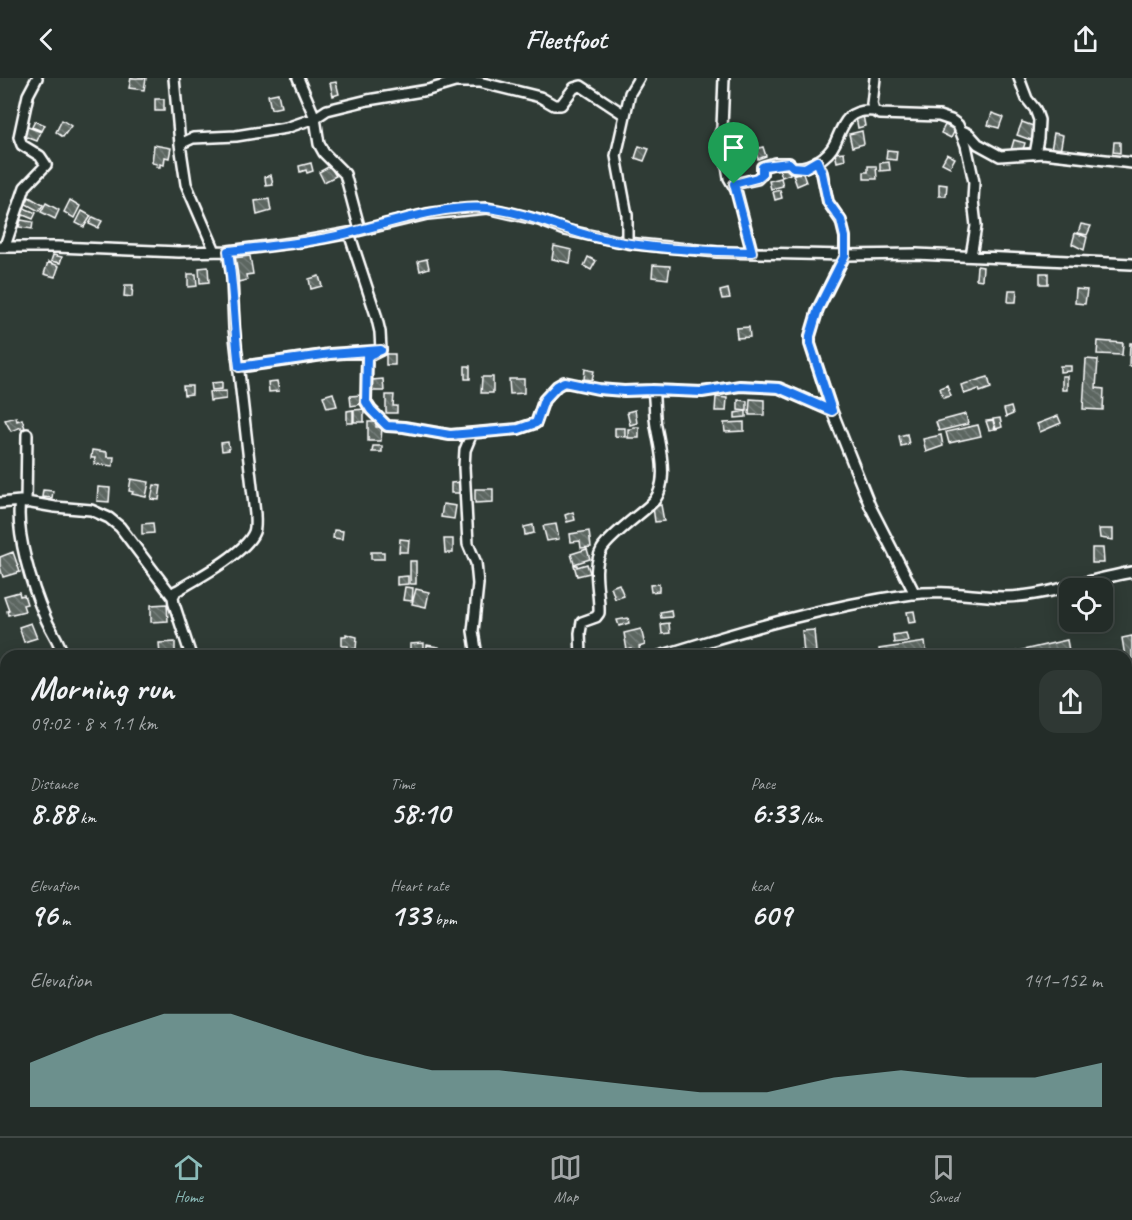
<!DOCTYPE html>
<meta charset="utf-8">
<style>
:root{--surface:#232c28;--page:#2f3834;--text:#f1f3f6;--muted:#a3a7a8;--line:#404845;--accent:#8bbbb9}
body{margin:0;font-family:Caveat,sans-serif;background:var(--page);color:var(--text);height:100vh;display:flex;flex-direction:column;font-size:22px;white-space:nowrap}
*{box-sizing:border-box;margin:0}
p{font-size:20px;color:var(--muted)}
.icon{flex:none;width:33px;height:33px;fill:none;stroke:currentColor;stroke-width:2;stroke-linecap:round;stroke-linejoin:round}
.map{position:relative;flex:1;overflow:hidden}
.panel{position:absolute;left:0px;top:572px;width:1132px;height:488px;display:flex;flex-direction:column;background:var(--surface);border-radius:18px 18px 0 0;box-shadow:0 3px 15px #0003,0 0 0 2px var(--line)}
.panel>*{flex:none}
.controls{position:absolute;left:1059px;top:500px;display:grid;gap:12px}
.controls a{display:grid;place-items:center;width:54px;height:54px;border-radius:12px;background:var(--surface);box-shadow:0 3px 15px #0003,0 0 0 2px var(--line);font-size:30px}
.pin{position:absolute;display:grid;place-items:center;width:51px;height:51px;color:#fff;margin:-62px -26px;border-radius:50% 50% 50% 0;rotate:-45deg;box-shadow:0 0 6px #0007}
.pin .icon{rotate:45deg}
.round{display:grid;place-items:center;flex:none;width:63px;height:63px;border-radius:18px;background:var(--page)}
.head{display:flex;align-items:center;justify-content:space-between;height:102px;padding:0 30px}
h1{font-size:33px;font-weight:600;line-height:45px}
.metrics{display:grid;grid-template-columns:repeat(3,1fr);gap:9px;height:102px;padding:6px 30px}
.metrics div{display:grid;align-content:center}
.metrics b{font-size:30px;font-weight:600}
.metrics small{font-size:16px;font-weight:400}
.metrics p{font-size:16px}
.chart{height:168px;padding:12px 30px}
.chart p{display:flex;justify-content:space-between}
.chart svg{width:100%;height:108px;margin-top:6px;fill:var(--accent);opacity:.7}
header{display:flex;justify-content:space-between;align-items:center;height:78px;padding:0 30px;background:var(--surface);font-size:27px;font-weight:600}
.menu{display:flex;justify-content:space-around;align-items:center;height:84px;border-top:2px solid var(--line);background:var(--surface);font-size:16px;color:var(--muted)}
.menu a{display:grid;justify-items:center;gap:3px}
.menu .selected{color:var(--accent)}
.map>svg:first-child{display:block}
.building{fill:url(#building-back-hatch);stroke:#fff;stroke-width:1.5}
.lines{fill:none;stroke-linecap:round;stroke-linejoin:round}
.street-casing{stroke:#fff;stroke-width:14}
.street{stroke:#26332d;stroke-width:9}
.route-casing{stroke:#fff;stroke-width:12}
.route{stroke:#1a73e8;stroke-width:8}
</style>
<header><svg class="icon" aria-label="back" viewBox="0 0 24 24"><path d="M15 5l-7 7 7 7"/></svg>Fleetfoot<svg class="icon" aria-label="share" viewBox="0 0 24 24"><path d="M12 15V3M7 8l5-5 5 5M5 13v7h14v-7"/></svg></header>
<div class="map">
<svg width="1132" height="1058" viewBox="0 0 1132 1058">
<defs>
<pattern id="building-back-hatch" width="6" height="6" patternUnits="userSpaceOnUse" patternTransform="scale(1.5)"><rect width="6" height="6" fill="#5b6661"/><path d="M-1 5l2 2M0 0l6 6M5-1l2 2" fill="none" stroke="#747d79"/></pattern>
</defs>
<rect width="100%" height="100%" fill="#2f3b35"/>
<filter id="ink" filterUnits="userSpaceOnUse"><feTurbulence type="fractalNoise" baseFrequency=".0167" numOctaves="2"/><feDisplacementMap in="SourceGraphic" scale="12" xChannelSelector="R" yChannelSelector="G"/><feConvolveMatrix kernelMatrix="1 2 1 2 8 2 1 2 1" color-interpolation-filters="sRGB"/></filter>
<g filter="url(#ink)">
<path class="building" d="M131,0h15l-2,12 -15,-2z
M336,4l3,12 -6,2 -3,-13z
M278,15l3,14 -10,2 -3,-14z
M155,21h9v12h-9z
M992,35l11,4 -4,11 -11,-3z
M863,37l2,11 -7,2 -2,-11z
M62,42l9,6 -8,11 -7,-5z
M35,43l10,4 -3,6 -10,-4z
M1022,44l14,5 -5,13 -14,-5z
M945,47l10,5 -4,8 -10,-5z
M28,49l13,5 -4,9 -13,-5z
M862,53l2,13 -12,3 -3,-13z
M1054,55l9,2 -3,17 -9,-2z
M1014,62l11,3 -3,10 -11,-3z
M1114,64h6v11l-7,-1z
M742,65l3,9 -8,2 -2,-9z
M154,67l17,3 -2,10 -4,-1 -1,8 -4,-1v3h-4l1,-3 -5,-1z
M639,68l10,3 -5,12 -9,-3z
M763,69l3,9 -8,3 -3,-10z
M887,72l10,1 -1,9 -10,-1z
M844,74l1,8 -8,2 -2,-9z
M947,76l8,4 -5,9 -8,-4z
M889,84l1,8 -10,1v-8z
M311,85l2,8 -6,2 -1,-3 -6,2 -1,-6z
M787,87l3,9 -8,3 -3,-9z
M330,88l6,10 -12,6 -5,-10z
M868,88h8l1,13h-13v-7h4z
M802,93l4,11 -9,4 -4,-11z
M271,97l2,10 -7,1 -1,-9z
M781,100l2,8 -12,3 -2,-8z
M939,106l8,1 -1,11h-7z
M780,112l2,8 -7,2 -2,-8z
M29,119l14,8 -4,6 -13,-7z
M269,121l2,12 -14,4 -2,-14z
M70,122l10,6 -6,12 -10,-6z
M46,125l13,7 -4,9 -14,-7z
M24,130l12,5 -3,6 -12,-5z
M82,133l9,5 -7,11 -8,-4z
M93,139l9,4 -4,7 -9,-4z
M21,142l12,2 -1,7 -13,-2z
M1081,146l10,2 -4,9 -9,-2z
M1075,155l12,4 -3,13 -12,-6z
M554,168l18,4 -2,13 -18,-4z
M53,177l9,2 -2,6 -9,-2z
M250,178l3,18 -7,1 1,5 -9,2 -4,-24z
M588,179l8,4 -5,9 -7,-4z
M427,181l2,9 -9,3 -2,-10z
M48,184l11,4 -4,11 -11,-3z
M653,187l17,1 -2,13 -16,-2z
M977,188l6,1 -1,13 -6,-1z
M208,189l1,15 -9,1 -1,-15z
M1040,195h8v11h-8z
M188,196h8l1,12 -9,1z
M319,198l3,10 -11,3 -2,-10z
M125,207h8l-1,12 -8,-1z
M728,211l2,9 -8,1 -2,-8z
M1076,211l11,1 -2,14 -10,-1z
M1009,212h8l-1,12h-8z
M749,249l1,10 -13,1 -1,-10z
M1098,263l25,2 -1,12 -25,-1z
M1130,265h2v23h-3z
M386,276h9v11h-9z
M1086,281l12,1 -2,28 8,1 -1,21 -20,-1z
M465,288h5v13h-5z
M1060,288h11v5l-11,1z
M585,291l9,2 -2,9 -8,-1z
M1062,298h5v14h-5z
M482,299h11v16h-12z
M988,299l3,11 -11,4 -1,-3 -15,5 -3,-9z
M383,301l1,12h-12v-11z
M509,301h15v14l-14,1z
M277,303l2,10 -10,1 -1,-10z
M222,304v7l-10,1 -1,-7z
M947,307l4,11 -8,2 -3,-10z
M183,308h9v8l-8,1z
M226,313v8l-16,2 -1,-9z
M333,315l4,13 -10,2 -4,-12z
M362,317l1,9 -12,2 -1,-10z
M386,317h8l-1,11h4v7h-11z
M716,319l11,1 -1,13h-11z
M750,321l14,1v15h-15z
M738,322l9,1v10l-9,-1z
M1011,329l2,7 -7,3 -2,-8z
M364,331v13h-10v-12z
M353,332v13h-6v-12z
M635,332l2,13 -7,2 -3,-13z
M746,333v6l-11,1v-5z
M966,336l2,10 -29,7 -3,-9z
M1058,338l3,7 -21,9 -3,-8z
M16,339l1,4 5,-2 3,9 -4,1v-2l-10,4 -6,-11z
M1000,340l2,9 -6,2 -3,-10z
M993,342l2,9 -6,1 -3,-9z
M368,344h8v5h6l-1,14h-13z
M744,344v9l-19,1 -1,-9z
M978,347l3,11 -32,7 -3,-11z
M633,349h6v11h-11v-9h4z
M615,350h10v9l-10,-1z
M907,356l2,10 -8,2 -2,-10z
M941,357l2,11 -17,6 -3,-13z
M228,364l1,8 -7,1 -1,-8z
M373,368h9v6h-10z
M92,372l15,2v5h7l-1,9 -19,-2 1,-6h-4z
M131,401l18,3 -3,15 -14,-3 1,-2 -4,-1z
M461,404v11h-10v-10z
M154,407l7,1 -2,14 -8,-1z
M98,409l12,1 -1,14 -12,-1z
M475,411h18v13l-18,1z
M43,412l10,1 -1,7 -10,-1z
M443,426l13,2 -2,13 -13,-2z
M661,427l3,16 -9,1 -2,-15z
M573,434l2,8 -8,2 -2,-7z
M153,445l1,10 -12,1v-10z
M556,446l3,15 -12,2 -4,-15z
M533,447l1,8 -9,2 -1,-8z
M1099,451h14v11l-13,-2z
M334,452l9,1 -1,8 -9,-1z
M589,453l2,16 -10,1 -1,-7 -9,1 -1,-8z
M400,461l9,1 -1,12h-9z
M444,461h9v14h-8z
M1092,470h11l1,15h-12z
M587,471l3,10 -16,5 -3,-10z
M13,474l7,20 -17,5 -3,-10v-10z
M371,474h13v7h-13z
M410,483h6v23h-6z
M587,486l3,9 -13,3 -3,-11h3v2z
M408,498v8l-11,1v-8z
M619,506l5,12 -9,3 -4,-12z
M659,506v7l-8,1 -1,-7z
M405,509l8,1 -1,13 -9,-1z
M416,511l13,3 -3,15 -14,-3z
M19,514l1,4 4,-1 3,9 -4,1 2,6 -17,4 -1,-4 2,-1 -5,-14z
M167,526l1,17 -17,1v-17z
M671,532l1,7 -11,1 -1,-6z
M914,533l2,11 -7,1 -2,-11z
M628,540l1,5 -10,3 -2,-6z
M31,545l6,15 -13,4 -5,-15z
M669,545l1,10 -8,1 -1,-10z
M641,551l4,16 -6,2 1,4 -8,2 -1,-4 -4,1 -3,-17z
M814,552l2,22 -12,2 -2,-23z
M906,555l2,8 -14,2 -1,-8z
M346,556l11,3 -1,12h-8v-3h-6v-10h4z
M1132,558v26l-6,1 -4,-25z
M1067,562l3,16h-73z
M175,564v13h-15l-1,-12z
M925,564l2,13 -47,1 -1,-7z
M424,565v8h-14v-7z
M427,567l12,2 -2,8 -11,-1z
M801,572l1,6h-19v-3z
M1131,831l1,12 -5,2 -1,-13z
M720,1053h12v5h-12z"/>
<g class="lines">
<g class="street-casing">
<path id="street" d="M174,0l6,66 6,40 29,67
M298,0l17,40 4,26 5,9 21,21 15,56
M724,0l-2,50 -4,11 8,21 3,18 7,12 16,62
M875,0l-3,26 2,7 6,3 59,2 12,4 7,5 8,20 8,37 -1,18 3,26 -5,30
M1019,0l8,21 8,10 4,11 -1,18 -3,16
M960,52l9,4 9,10 22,12 43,-3 89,10
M180,66l13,-6 43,-2 50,-8 29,-10 12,-8 41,-10 60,-10 27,-8h24l61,15 14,8h7l13,-17 7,-2 44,29
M817,83l5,12 6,29 13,19 4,16v18l-27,54 -8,27v8l22,67 38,95 45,88
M734,106l23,-5 5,-5v-7l13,-4h14l4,4c16,2 35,-9 42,-24 9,-21 13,-34 39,-32
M349,155l27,82 4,17 1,18 -14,7 -1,45 5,8 16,16 17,1 46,8 22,-2
M627,165v-28l-11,-59 14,-63 9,-15
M5,168l20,-59 21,-22 -6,-9 -18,-11 -3,-8 9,-42 9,-17
M0,169h57l122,5 49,-1 72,-9 49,-9 78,-19 60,-6 52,12 26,10 62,13 90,9 128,3 71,-1 216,10
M239,289l91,-13 45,-3
M20,423c-5,32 12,86 25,116 5,13 15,24 18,39
M0,425l20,-2 35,6 36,3 18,8 11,9 53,70
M26,425l1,-69
M191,578l-17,-52 -1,-7 3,-6c19,-11 70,-38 78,-59 2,-5 1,-13 1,-18l-21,-186 -2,-51 -4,-26
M477,578l-4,-25 5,-47 -2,-21 -8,-19 -4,-77 1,-17 7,-17 46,-4 18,-6 8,-23 13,-14 7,-4 34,7 26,2 29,-1 49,2 38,-6 39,2 53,23
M581,578l-1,-23 2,-11 14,-5 3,-4c1,-21 -8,-44 3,-64 8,-13 36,-33 48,-44 21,-18 10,-56 6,-79 -2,-12 -1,-24 -3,-36
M660,578c83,-26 166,-50 252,-62 30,-4 60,2 91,3 40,0 89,-18 129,-25
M0,737l6,-3
M1126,749l6,-2
M0,1016l6,-1
M162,1058v-5"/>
</g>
<use href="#street" class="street"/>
</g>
</g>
<g class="lines" filter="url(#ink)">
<g class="route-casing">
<path id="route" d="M817,83l5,12 6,29 13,18 4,17v18l-27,54 -8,27v8l22,67 -53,-23 -39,-2 -38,6 -50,-2 -28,1 -26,-2 -34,-7 -7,4 -13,14 -8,23 -17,6 -69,6 -46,-8 -17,-1 -16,-16 -5,-8 1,-45 4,-3 10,-4 -51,4 -91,13c-5,-39 -5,-78 -11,-116 40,-5 82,-8 121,-18 41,-10 97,-29 139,-25 36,4 71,20 106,29 51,12 106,14 158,15l-18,-68 23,-6 5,-4v-7l2,-1 25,-3 4,4 12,1z"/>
</g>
<use href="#route" class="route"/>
</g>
</svg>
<div class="controls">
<a><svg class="icon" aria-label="locate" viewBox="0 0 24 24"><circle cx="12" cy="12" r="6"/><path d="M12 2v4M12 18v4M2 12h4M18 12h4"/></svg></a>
</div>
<div class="pin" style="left:734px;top:106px;background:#1e9e55"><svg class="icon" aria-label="arrive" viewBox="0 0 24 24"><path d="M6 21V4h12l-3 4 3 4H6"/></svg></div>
<section class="panel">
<div class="head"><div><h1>Morning run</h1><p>09:02 · 8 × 1.1 km</p></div><a class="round"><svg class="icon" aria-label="share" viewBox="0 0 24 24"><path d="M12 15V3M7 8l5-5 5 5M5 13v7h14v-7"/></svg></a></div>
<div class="metrics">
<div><p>Distance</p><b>8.88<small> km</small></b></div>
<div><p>Time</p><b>58:10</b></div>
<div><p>Pace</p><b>6:33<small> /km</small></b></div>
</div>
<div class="metrics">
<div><p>Elevation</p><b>96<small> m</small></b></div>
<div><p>Heart rate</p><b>133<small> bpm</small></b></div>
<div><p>kcal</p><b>609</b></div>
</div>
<div class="chart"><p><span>Elevation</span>141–152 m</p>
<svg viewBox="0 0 160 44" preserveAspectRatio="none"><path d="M0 44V26L10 15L20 6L30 6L40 15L50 23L60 29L70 29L80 32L90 35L100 38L110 38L120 32L130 29L140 32L150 32L160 26V44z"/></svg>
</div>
</section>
</div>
<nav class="menu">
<a class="selected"><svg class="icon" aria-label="home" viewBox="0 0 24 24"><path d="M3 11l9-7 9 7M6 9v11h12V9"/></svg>Home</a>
<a><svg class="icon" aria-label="map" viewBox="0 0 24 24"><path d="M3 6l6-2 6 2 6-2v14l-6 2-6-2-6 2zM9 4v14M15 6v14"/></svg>Map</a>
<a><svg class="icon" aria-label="saved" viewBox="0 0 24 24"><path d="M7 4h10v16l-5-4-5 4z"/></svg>Saved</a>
</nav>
